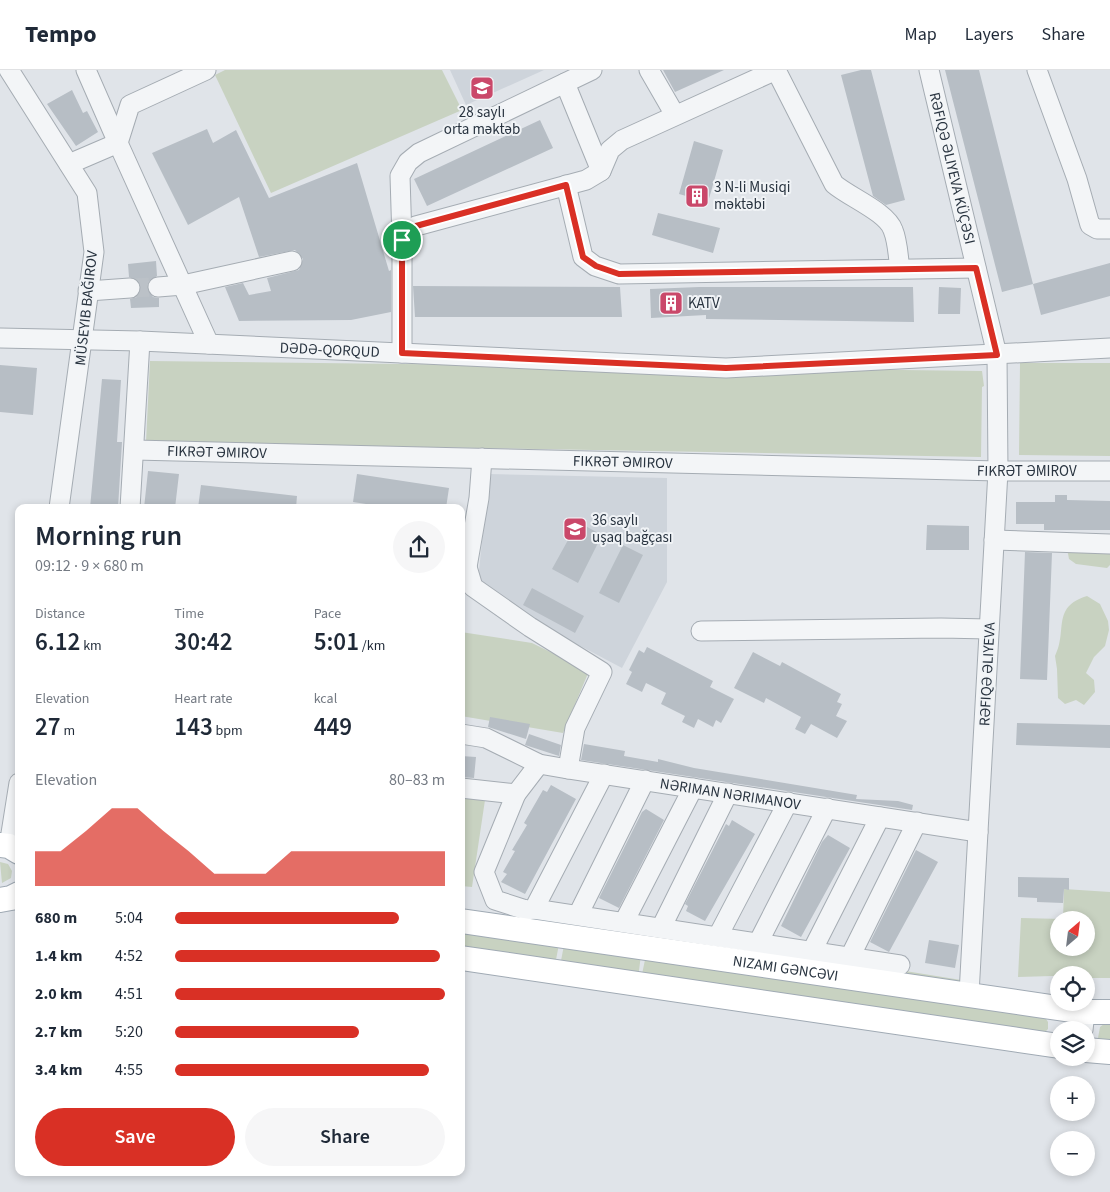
<!DOCTYPE html>
<meta charset="utf-8">
<style>
:root{--surface:#fff;--page:#f6f6f7;--text:#1f2937;--muted:#747a83;--line:#e0e1e3;--accent:#d93025}
body{margin:0;font-family:"Source Sans 3",sans-serif;background:var(--page);color:var(--text);height:100vh;display:flex;flex-direction:column;font-size:19px;white-space:nowrap}
*{box-sizing:border-box;margin:0}
p{font-size:16px;color:var(--muted)}
.icon{flex:none;width:28px;height:28px;fill:none;stroke:currentColor;stroke-width:2;stroke-linecap:round;stroke-linejoin:round}
.map{position:relative;flex:1;overflow:hidden}
.sheet{position:absolute;left:15px;top:434px;width:450px;height:672px;display:flex;flex-direction:column;background:var(--surface);border-radius:10px;box-shadow:0 2px 8px #0003}
.sheet>*{flex:none}
.needle{width:32px;rotate:28deg}
.fabs{position:absolute;left:1050px;top:841px;display:grid;gap:10px}
.fabs a{display:grid;place-items:center;width:45px;height:45px;border-radius:50%;background:var(--surface);box-shadow:0 2px 8px #0003;font-size:25px}
.pin{position:absolute;display:grid;place-items:center;width:42px;height:42px;color:#fff;margin:-21px;border:2px solid #fff;border-radius:50%;box-shadow:0 1px 5px #0007}
.round{display:grid;place-items:center;flex:none;width:52px;height:52px;border-radius:26px;background:var(--page)}
.summary{display:flex;align-items:center;justify-content:space-between;height:85px;padding:0 20px}
h1{font-size:28px;font-weight:600;line-height:38px}
.stats{display:grid;grid-template-columns:repeat(3,1fr);gap:8px;height:85px;padding:5px 20px}
.stats div{display:grid;align-content:center}
.stats b{font-size:25px;font-weight:600}
.stats small{font-size:14px;font-weight:400}
.stats p{font-size:14px}
.chart{height:140px;padding:10px 20px}
.chart p{display:flex;justify-content:space-between}
.chart svg{width:100%;height:90px;margin-top:5px;fill:var(--accent);opacity:.7}
.action{display:flex;gap:10px;margin-top:auto;padding:10px 20px}
.action a{flex:1;height:58px;border-radius:30px;background:var(--accent);color:#fff;font-size:20px;font-weight:600;line-height:58px;text-align:center}
.action a+a{background:var(--page);color:var(--text)}
ul{padding:0 20px;list-style:none;font-size:16px}
li{display:grid;grid-template-columns:80px 60px 1fr;align-items:center;height:38px}
li i{height:12px;border-radius:6px;background:var(--accent)}
header{display:flex;align-items:center;gap:30px;box-sizing:border-box;height:70px;padding:0 25px;background:var(--surface);border-bottom:1px solid var(--line)}
header strong{font-size:24px}
nav{display:flex;gap:28px;margin-inline-start:auto;font-size:18px}
.map>svg:first-child{display:block}
.built{fill:#ced4db}
.green{fill:#c8d2c1;fill-rule:evenodd}
.building{fill:#b7bec5}
.lines{fill:none;stroke-linecap:round;stroke-linejoin:round}
.minor-tunnel{stroke:#bbc1c7;stroke-width:19;stroke-dasharray:19 9;stroke-linecap:butt}
.minor-casing{stroke:#a5acb3;stroke-width:21}
.major-casing{stroke:#a0aab4;stroke-width:26}
.minor{stroke:#f3f5f7;stroke-width:19}
.major{stroke:#fff;stroke-width:24}
.route-casing{stroke:#fff;stroke-width:10}
.route{stroke:#d93025;stroke-width:6}
.labels{text-anchor:middle;stroke-width:4;stroke-linejoin:round;paint-order:stroke}
.poi-label{font-size:15px;fill:#293440;stroke:#f0f3f6;text-anchor:start}
.street-label{font-size:15px;fill:#293440;stroke:#f0f3f6}
</style>
<header>
<strong>Tempo</strong>
<nav><a>Map</a><a>Layers</a><a>Share</a></nav>
</header>
<div class="map">
<svg width="1110" height="1122" viewBox="0 0 1110 1122">
<rect width="100%" height="100%" fill="#e0e4e9"/>
<path class="built" d="M450,0h94l-78,35z
M489,404l178,4v104l-45,86 -87,-46 -57,-42z"/>
<path class="green" d="M225,0h217l20,40 -191,83 -56,-118z
M150,291l832,10 2,15 -2,1 -1,70 -835,-15z
M1020,293h90v93l-91,-1z
M1110,466v29l-3,3 -31,-4 -7,-5 -3,-16z
M1087,526l13,8 8,17 1,9 -4,16 -11,11 -8,16 8,7 1,12 -11,13 -8,-5 -11,4 -7,-6 -1,-29 -2,-13c13,-25 -4,-49 32,-60z
M461,562l71,11 57,28 -26,62 -102,-17z
M461,727l24,3 -13,87 -11,-1z
M0,792l8,2 4,7 -1,7 -9,5z
M1064,819l46,3v86h-24v-3l-68,2 3,-59 42,1zM1059,850h27v28h-27z
M463,859l96,15 -4,21 -94,-13z
M564,875l77,10 -3,23 -78,-12z
M646,885l398,61 4,6v7l-6,6 -401,-56z
M862,894l99,16 -1,4 -99,-16z
M1104,954h6v22l-12,-8 2,-11z"/>
<path class="building" d="M663,0h61l-49,22z
M861,0h10l34,130 -19,5 -13,-9 -32,-121z
M945,0h34l54,214 -31,8z
M72,20l11,23 4,-2 11,21 -22,14 -29,-42z
M540,50l13,28 -126,58 -13,-27z
M207,59l6,14 23,-13 33,68 88,-35 32,108 2,-1v42l-40,8 -112,1 -14,-34 18,-4 6,12 22,-4 -4,-13 32,-8 4,-11 -8,-9 -36,7 -20,-60 -51,28 -36,-72z
M694,71l29,9 -15,52 -29,-8z
M658,143l62,15 -7,25 -61,-18z
M156,191l1,15 -9,6 -1,6 6,9 6,1v9l-28,1 -1,-9 7,-2 4,-9 -2,-7 -10,-4 -1,-13z
M1110,193v33l-69,19 -8,-31z
M413,216l207,1 2,30h-207z
M699,217h214l1,35 -208,-3v-4l-55,3 -1,-29z
M939,217l22,1 -1,26h-22z
M0,295l37,3 -4,47 -33,-3z
M102,309l19,1 -4,62h5l-4,66h-28z
M148,401l31,3 -4,34h-31z
M357,404l92,14 -3,20h-54l-39,-6z
M201,415l96,11 -1,12h-98z
M1055,425h12v5l43,1v29h-66v-6h-28v-22h39z
M578,452l24,13 -24,48 -26,-14z
M927,455l42,1v24h-43z
M623,475l20,10 -24,48 -20,-10z
M1025,482l27,1 -5,127 -27,-1z
M532,518l52,28 -9,17 -52,-28z
M647,577l66,34 -3,6 24,12 -13,24 -5,-3 -3,7 -15,-8 -4,9 -12,-6 3,-6 -24,-12 5,-11 -20,-10 -4,9 -16,-8 6,-12 -3,-2 10,-20 5,3z
M753,582l27,14 2,-4 59,32 -4,8 5,2 -6,12 11,5 -10,17 -26,-14 -6,10 -10,-5 6,-12 -35,-19 -2,5 -30,-15z
M490,647l40,7 -4,15 -38,-12z
M1017,653l93,2v23l-94,-3z
M529,664l32,11 -2,11 -34,-11z
M584,674l41,7 -1,5 34,6v-3l36,9 163,27 -1,4 42,2 15,4 -1,5 -331,-50z
M461,686l15,1 -2,21 -13,-1z
M551,715l25,14 -51,95 -24,-12 6,-8 -4,-2 12,-21 -3,-1 15,-25 -3,-2 19,-33 4,2z
M646,739l18,11 -45,88 -20,-10 43,-86z
M732,750l23,14 -50,87 -19,-10 2,-5 -3,-2 41,-80 3,2z
M828,765l22,13 -49,89 -20,-11 41,-84z
M916,780l22,12 -49,90 -19,-10z
M1018,807l51,1v12l-5,-1 -1,14 -26,-1v-4l-19,-1z
M929,870l30,5 -4,23 -30,-5z"/>
<g class="lines">
<path class="minor-tunnel" d="M130,218l28,-1"/>
<g class="minor-casing">
<g id="minor">
<path d="M9,0l78,123 7,59 -35,256"/>
<path d="M86,0l32,73"/>
<path d="M649,0l26,45"/>
<path d="M776,0l58,114c15,13 53,28 59,46 5,12 5,27 7,39"/>
<path id="s1" d="M929,0l68,285 1,116 -29,523"/>
<path d="M1037,0l40,109 13,46 7,4h13"/>
<path d="M565,13l36,88"/>
<path d="M118,73l12,-38 76,-35"/>
<path d="M69,94l49,-21 91,201"/>
<path d="M566,115l17,72 12,9 24,8 357,-6"/>
<path d="M402,170l-2,-64 8,-14 11,-9 173,-83"/>
<path d="M158,217l25,-2 109,-24"/>
<path d="M88,221l42,-3"/>
<path id="s2" d="M0,268l140,3 586,27 384,-20"/>
<path d="M402,283v-113l6,-10 8,-4 170,-46 15,-9 9,-21 12,-10 154,-70"/>
<path id="s3" d="M135,380l863,21h112"/>
<path d="M130,438l10,-167"/>
<path d="M994,470l116,4"/>
<path d="M461,497h6l12,-69 3,-40"/>
<path d="M467,497l6,20 57,40 72,45 -27,56 -7,41"/>
<path d="M701,561l240,-3 48,1"/>
<path id="s4" d="M461,664l25,4 53,26 29,5 410,63"/>
<path d="M539,694l-23,30 -32,78 11,28 31,10 8,-1 70,-135"/>
<path d="M461,718l55,6"/>
<path d="M9,776l10,-63"/>
<path d="M534,839l366,56"/>
<path d="M578,845l67,-135"/>
<path d="M624,852l69,-134"/>
<path d="M661,858l67,-135"/>
<path d="M718,866l70,-134"/>
<path d="M758,873l69,-135"/>
<path d="M812,881l68,-134"/>
<path d="M850,887l67,-135"/>
<path d="M1083,960l2,-18"/>
</g>
</g>
<g class="major-casing">
<g id="major">
<path d="M0,775l9,1 10,6"/>
<path d="M0,830l11,-2 8,-4"/>
<path id="s5" d="M461,851l624,91h25"/>
<path d="M461,888l598,88"/>
<path d="M1086,980l24,2"/>
</g>
</g>
<use href="#minor" class="minor"/>
<use href="#major" class="major"/>
</g>
<g class="lines">
<g class="route-casing">
<path id="route" d="M566,115l17,72 13,9 23,8 357,-6 21,87 -271,13 -324,-15v-113l6,-10 8,-4z"/>
</g>
<use href="#route" class="route"/>
</g>
<defs>
<g id="school-square" transform="scale(1.25)"><rect x="-9" y="-9" width="18" height="18" rx="4" fill="#ca486a" stroke="#f0f3f6"/><path d="M0-5L7-2L0 1L-7-2ZM-4 1L0 2.5L4 1V4Q0 6-4 4Z" fill="#fff"/></g>
<g id="building-square" transform="scale(1.25)"><rect x="-9" y="-9" width="18" height="18" rx="4" fill="#ca486a" stroke="#f0f3f6"/><path d="M-4-6H4V6H1V3H-1V6H-4ZM-2.5-4.3h1.7v1.8h-1.7ZM.8-4.3h1.7v1.8H.8ZM-2.5-1h1.7V.8h-1.7ZM.8-1h1.7V.8H.8Z" fill="#fff"/></g>
</defs>
<g fill-rule="evenodd">
<use href="#school-square" x="482" y="18"/>
<use href="#building-square" x="697" y="126"/>
<use href="#building-square" x="671" y="233"/>
<use href="#school-square" x="575" y="459"/>
</g>
<g class="labels">
<g class="poi-label">
<text x="482" y="47" text-anchor="middle">28 saylı<tspan x="482" dy="17">orta məktəb</tspan></text>
<text x="714" y="122">3 N-li Musiqi<tspan x="714" dy="17">məktəbi</tspan></text>
<text x="688" y="238">KATV</text>
<text x="592" y="455">36 saylı<tspan x="592" dy="17">uşaq bağçası</tspan></text>
</g>
<g class="street-label">
<text dy="5" stroke="none"><textPath href="#s1" startOffset="101">RƏFIQƏ ƏLIYEVA KÜÇƏSI</textPath></text>
<text transform="translate(86 238) rotate(-84)" y="5">MÜSEYIB BAĞIROV</text>
<text dy="5" stroke="none"><textPath href="#s2" startOffset="330">DƏDƏ-QORQUD</textPath></text>
<text dy="5" stroke="none"><textPath href="#s3" startOffset="82">FIKRƏT ƏMIROV</textPath></text>
<text dy="5" stroke="none"><textPath href="#s3" startOffset="488">FIKRƏT ƏMIROV</textPath></text>
<text dy="5" stroke="none"><textPath href="#s3" startOffset="892">FIKRƏT ƏMIROV</textPath></text>
<text transform="translate(987 604) rotate(-87)" y="5">RƏFIQƏ ƏLIYEVA</text>
<text dy="5" stroke="none"><textPath href="#s4" startOffset="278">NƏRIMAN NƏRIMANOV</textPath></text>
<text dy="5" stroke="none"><textPath href="#s5" startOffset="328">NIZAMI GƏNCƏVI</textPath></text>
</g>
</g>
</svg>
<div class="fabs">
<a><svg class="needle" viewBox="-14 -14 28 28"><path d="M0-13l5 13h-10z" fill="#e53935"/><path d="M0 13l5-13h-10z" fill="#747a83"/></svg></a>
<a><svg class="icon" aria-label="locate" viewBox="0 0 24 24"><circle cx="12" cy="12" r="6"/><path d="M12 2v4M12 18v4M2 12h4M18 12h4"/></svg></a>
<a><svg class="icon" aria-label="layers" viewBox="0 0 24 24"><path d="M12 4l9 5-9 5-9-5zM3 14l9 5 9-5"/></svg></a>
<a>+</a>
<a>−</a>
</div>
<div class="pin" style="left:402px;top:170px;background:#1e9e55"><svg class="icon" aria-label="arrive" viewBox="0 0 24 24"><path d="M6 21V4h12l-3 4 3 4H6"/></svg></div>
<section class="sheet">
<div class="summary"><div><h1>Morning run</h1><p>09:12 · 9 × 680 m</p></div><a class="round"><svg class="icon" aria-label="share" viewBox="0 0 24 24"><path d="M12 15V3M7 8l5-5 5 5M5 13v7h14v-7"/></svg></a></div>
<div class="stats">
<div><p>Distance</p><b>6.12<small> km</small></b></div>
<div><p>Time</p><b>30:42</b></div>
<div><p>Pace</p><b>5:01<small> /km</small></b></div>
</div>
<div class="stats">
<div><p>Elevation</p><b>27<small> m</small></b></div>
<div><p>Heart rate</p><b>143<small> bpm</small></b></div>
<div><p>kcal</p><b>449</b></div>
</div>
<div class="chart"><p><span>Elevation</span>80–83 m</p>
<svg viewBox="0 0 160 44" preserveAspectRatio="none"><path d="M0 44V27L10 27L20 17L30 6L40 6L50 17L60 27L70 38L80 38L90 38L100 27L110 27L120 27L130 27L140 27L150 27L160 27V44z"/></svg>
</div>
<ul>
<li><b>680 m</b>5:04<i style="width:83%"></i></li>
<li><b>1.4 km</b>4:52<i style="width:98%"></i></li>
<li><b>2.0 km</b>4:51<i style="width:100%"></i></li>
<li><b>2.7 km</b>5:20<i style="width:68%"></i></li>
<li><b>3.4 km</b>4:55<i style="width:94%"></i></li>
</ul>
<div class="action"><a>Save</a><a>Share</a></div>
</section>
</div>
